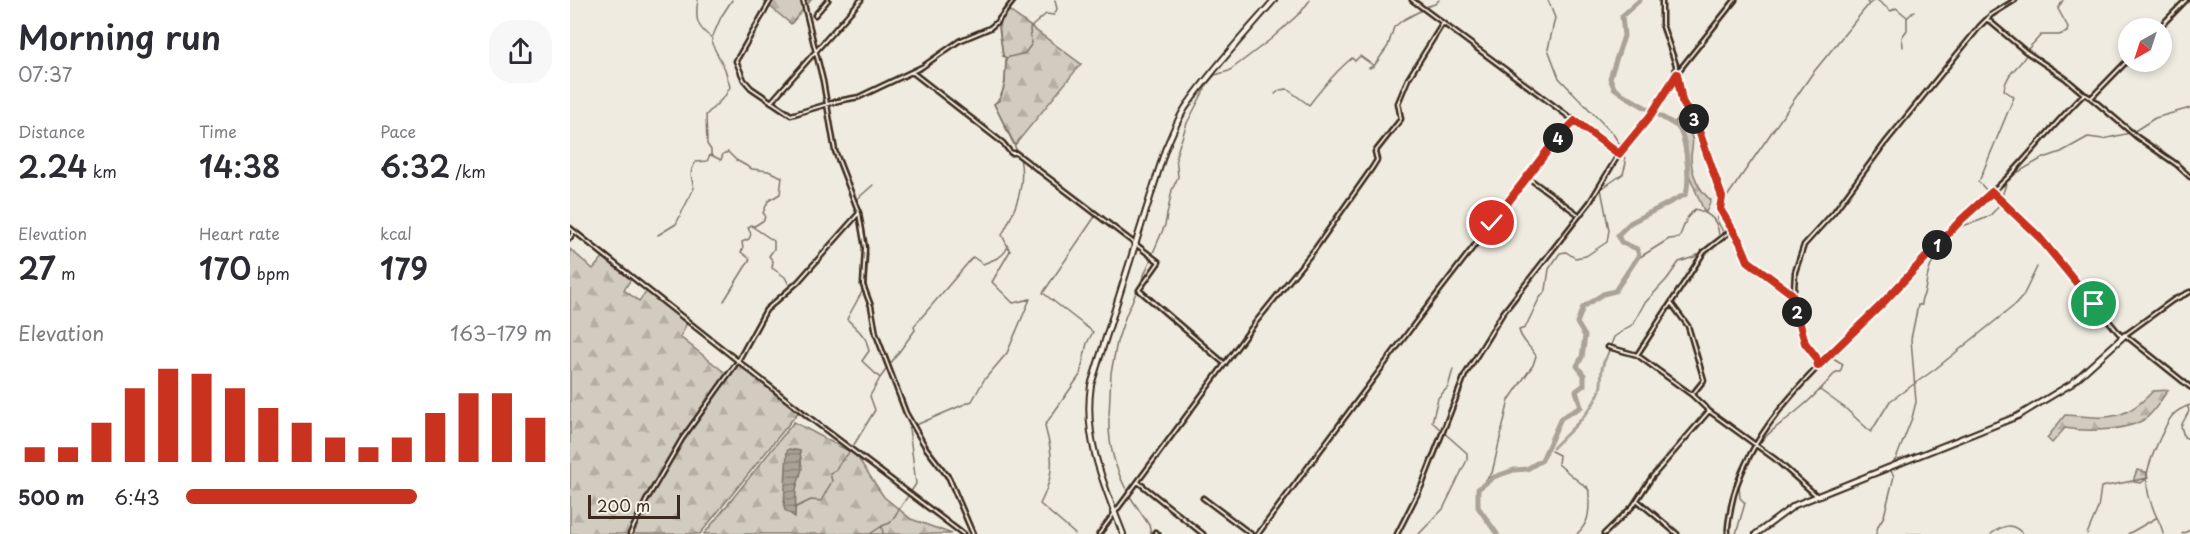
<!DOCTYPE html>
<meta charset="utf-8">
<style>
:root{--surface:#fff;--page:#f7f7f7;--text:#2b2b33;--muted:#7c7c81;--accent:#c8321e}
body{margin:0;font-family:"Playpen Sans",sans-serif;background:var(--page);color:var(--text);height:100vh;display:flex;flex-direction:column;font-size:22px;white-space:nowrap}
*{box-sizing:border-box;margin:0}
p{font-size:20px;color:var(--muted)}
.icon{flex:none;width:33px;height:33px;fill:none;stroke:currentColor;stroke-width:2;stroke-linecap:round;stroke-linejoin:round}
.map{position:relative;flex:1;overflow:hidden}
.sheet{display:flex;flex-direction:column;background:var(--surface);width:570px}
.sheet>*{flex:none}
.needle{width:39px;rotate:219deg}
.buttons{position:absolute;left:1548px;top:18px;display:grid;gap:12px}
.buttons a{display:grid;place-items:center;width:54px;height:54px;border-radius:50%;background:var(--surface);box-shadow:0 3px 9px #0003;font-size:30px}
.scale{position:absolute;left:18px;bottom:15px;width:92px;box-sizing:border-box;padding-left:6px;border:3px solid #3b2a1e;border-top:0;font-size:16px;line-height:21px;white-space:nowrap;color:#3b2a1e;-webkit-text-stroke:4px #f7f3e8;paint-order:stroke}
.pin{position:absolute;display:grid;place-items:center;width:51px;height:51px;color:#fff;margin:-26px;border:3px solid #fff;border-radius:50%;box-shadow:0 2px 6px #0007}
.km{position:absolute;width:30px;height:30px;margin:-15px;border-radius:50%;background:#222;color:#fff;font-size:16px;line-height:30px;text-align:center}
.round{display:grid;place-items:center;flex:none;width:63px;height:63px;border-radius:24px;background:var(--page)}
.head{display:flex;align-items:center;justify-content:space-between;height:102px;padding:0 18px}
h1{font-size:33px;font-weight:600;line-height:45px}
.metrics{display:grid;grid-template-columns:repeat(3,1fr);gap:9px;height:102px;padding:6px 18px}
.metrics div{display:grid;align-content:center}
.metrics b{font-size:30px;font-weight:600}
.metrics small{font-size:16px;font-weight:400}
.metrics p{font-size:16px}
.chart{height:168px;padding:12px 18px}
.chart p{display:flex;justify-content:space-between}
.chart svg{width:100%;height:108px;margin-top:6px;stroke:var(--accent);stroke-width:6}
ul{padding:0 18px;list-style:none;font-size:20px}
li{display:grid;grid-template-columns:96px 72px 1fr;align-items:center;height:45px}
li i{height:15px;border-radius:8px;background:var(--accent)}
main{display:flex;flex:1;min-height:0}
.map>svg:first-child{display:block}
.forest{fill:url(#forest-firs);stroke:#867a6f;stroke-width:1.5}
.water{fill:url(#water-rules);stroke:#7e7266;stroke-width:1.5}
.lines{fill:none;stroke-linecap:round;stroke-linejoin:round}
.stream{stroke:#7e7266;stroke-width:1.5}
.canal{stroke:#aaa296;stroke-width:3}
.river{stroke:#aaa296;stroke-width:5}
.street-casing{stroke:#3b2a1e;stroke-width:7}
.secondary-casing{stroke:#3b2a1e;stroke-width:8}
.street{stroke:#f7f3e8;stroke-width:2}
.secondary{stroke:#f7f3e8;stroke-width:4}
.route-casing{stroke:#fff;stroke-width:12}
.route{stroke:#c8321e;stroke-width:8}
</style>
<main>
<section class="sheet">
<div class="head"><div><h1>Morning run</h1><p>07:37</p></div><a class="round"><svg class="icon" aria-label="share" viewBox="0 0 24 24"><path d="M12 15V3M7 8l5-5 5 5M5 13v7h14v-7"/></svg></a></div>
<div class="metrics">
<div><p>Distance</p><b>2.24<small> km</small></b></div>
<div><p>Time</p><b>14:38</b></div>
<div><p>Pace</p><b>6:32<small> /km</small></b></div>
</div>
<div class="metrics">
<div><p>Elevation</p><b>27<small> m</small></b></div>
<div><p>Heart rate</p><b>170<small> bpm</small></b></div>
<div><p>kcal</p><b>179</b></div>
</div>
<div class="chart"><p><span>Elevation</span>163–179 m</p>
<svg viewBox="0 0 160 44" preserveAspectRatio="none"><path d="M5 44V38M15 44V38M25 44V28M35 44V14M45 44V6M55 44V8M65 44V14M75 44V22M85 44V28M95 44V34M105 44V38M115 44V34M125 44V24M135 44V16M145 44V16M155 44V26"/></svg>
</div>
<ul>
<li><b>500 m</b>6:43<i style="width:63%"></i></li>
</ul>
</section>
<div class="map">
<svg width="1620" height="534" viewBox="0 0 1620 534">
<defs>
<pattern id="forest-firs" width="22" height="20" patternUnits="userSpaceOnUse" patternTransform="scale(1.5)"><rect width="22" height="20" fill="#d1cbc0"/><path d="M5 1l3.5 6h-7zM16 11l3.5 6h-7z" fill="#b4aea5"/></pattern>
<pattern id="water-rules" width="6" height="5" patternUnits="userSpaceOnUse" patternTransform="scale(1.5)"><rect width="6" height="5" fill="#aaa296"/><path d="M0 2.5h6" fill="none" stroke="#8c847a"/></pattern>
</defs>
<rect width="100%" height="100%" fill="#efebe0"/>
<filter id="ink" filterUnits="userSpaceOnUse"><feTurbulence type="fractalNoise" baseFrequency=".0167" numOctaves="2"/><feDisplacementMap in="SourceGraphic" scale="12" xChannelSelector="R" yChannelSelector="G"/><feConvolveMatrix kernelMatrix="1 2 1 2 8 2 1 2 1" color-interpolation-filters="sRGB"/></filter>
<g filter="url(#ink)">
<path class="forest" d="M192,0h49l-20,24z
M437,9l74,55 -66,81 -21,-41c13,-10 11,-30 12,-46l-3,-2 -5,-35z
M1109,117c4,7 11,13 13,21 2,7 -1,12 -1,19 0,16 8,34 20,43l-5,12 -2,-1 -17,-41 -5,-38 -9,-8z
M0,249l23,20 11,-13 27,23 -7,11 15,11 9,-11 40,31 -8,16 48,38 10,-14 62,49 -100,124h-130z
M1598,390c-6,8 -14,23 -23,29 -19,12 -59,13 -80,9l-13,15 -5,-5 18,-23c41,3 58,8 88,-24z
M224,422l62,33 28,42 27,22 41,15h-248z
M1567,470l9,2 2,6 -7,5 -7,-1v-4z"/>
<path class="water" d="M219,449l11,2 2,18 -6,20 -1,28 -10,-7 -1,-4 3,-55z"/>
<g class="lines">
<path class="stream" d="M128,0c-3,18 -2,27 14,38
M1296,0l1,1
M1307,0l14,11 5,-3 11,9v13l-5,7 1,10
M1299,4l6,-4
M855,7l10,-3 4,-4
M1338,17l6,-6
M429,24l4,32 2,1
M1457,50l14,-15h18l8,-3 1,-5 -10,-18 5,-9
M799,68l5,-2 14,-20 6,-19 9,-7 19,-10
M705,94l5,-4 7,-1 22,16c13,-17 26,-33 43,-47l3,3 5,-5 14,10
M1563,132l22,-14 35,-10
M611,141l6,-18 21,-40 7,-8 14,-4 42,-32 30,-27 9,-12
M448,153l-24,-49 6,-4 5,-17 1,-25 19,-5 6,-8 -1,-17 16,-14 8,1 3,-6 -2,-9
M141,154v-4l-4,-6 -1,-29 19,-19 5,-9 -5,-18 -13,-25v-6l9,-21 11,-17
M141,155l10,5 2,-6 5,-2 8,8 16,9 16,2 14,6 -2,17 -12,7 -5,12 2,2 -1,5 -11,7 21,14v8l-5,7 4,5 -1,7 13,9 5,10
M1410,179l34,-82 -10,-7c2,-18 16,-22 23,-37
M1431,199l6,-18 8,-7 26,-15 20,-7 27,-15 15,2 27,-6
M293,223l-7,-23 17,-15
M294,226l3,25
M1383,226l7,-10 28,-24 -10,-11
M88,235l18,-11 18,-36c-3,-11 -5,-17 2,-26l11,-1 3,-6
M1149,239l5,-5 -7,-14 5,-16 90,-130 57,-70 -2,-2
M582,255l13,-30 7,-35 6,-13 -2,-21 4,-13
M1067,259l32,-20 10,-1 8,-20 8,-9c16,5 23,11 24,27
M296,286l2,-33
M154,301l26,-42 -9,-7 2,-3 -1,-7 7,-3 2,-5 -3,-6 3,-3 2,1
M1036,358l8,-21 19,-13 11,-20 23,-25 12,-17 15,-5 10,-6
M310,378l35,-48 -1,-4 59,-69 10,7c9,-4 20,-6 24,-16
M1250,390l25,18 26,24 19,-31 44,-31 81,-65 8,-9 14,-29
M1618,407l1,4 -8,15 3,11 6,2
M539,416l2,-43 6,-31 9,-27 26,-58
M539,418c-1,27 6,51 19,75
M1188,445c13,-16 25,-22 40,-35 14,-11 26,-24 38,-38h4l3,-8 -10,-6 36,-40
M282,448l23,-38 -5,-14 10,-18 -18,-17 7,-10 -3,-11 -6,-8 -13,-13 16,-29
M981,451l8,4 -1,9 31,26
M1321,464l5,-5 16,-41 4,-16 -5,-63 7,-34h4l-1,-4c6,-11 4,-16 7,-27 5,-18 14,-31 26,-44 4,-4 3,-2 8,-4 16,-5 31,-7 38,-24
M908,489l14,-16 17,-73 24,-35 3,-9c-5,-9 -15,-16 -17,-26l6,-2 14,-29 7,-9 3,-21 11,-16 6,-1 9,6 11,-2 21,-14 2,-12 -8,-41 22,-15 3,-11 -5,-17 -8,-12 -54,-56 -11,-29 7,-31 -7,-18
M559,495l20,30 2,9
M224,508l17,-8 10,1 11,-20 -2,-8 6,-3c1,-7 10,-12 14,-19
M1084,513l12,11
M300,534l12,-8
M313,534l-1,-8 8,-3 26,-39 -7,-56 63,-27 12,-21 23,-27 23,-54 -17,4 -21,-21 18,-31 -8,-16c13,-24 24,-49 18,-77
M505,534l-35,-30c9,-18 14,-35 10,-56 -1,-8 -4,-15 -5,-23l35,-50 7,-32 6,-11 -50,-39 53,-78
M849,534l24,-25 24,-49v-7l-35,-31 6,-24 10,-11 5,-18
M1007,534c11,-11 12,-18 12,-33 0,-6 1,-9 -2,-15
M1166,534l9,-31 -5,-5 -1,-13 18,-38
M1306,534l2,-8 6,-10 10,-40 -5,-8
M1337,534h14
M1421,534c12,-9 21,-12 32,0
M1517,534l11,-26 3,-21 47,-9
M1558,534l28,-16
M1593,534c-1,-10 -7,-16 -10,-26 -12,-29 -5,-43 7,-70 9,-18 10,-26 30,-33
M1612,534l8,-4"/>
<path class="canal" d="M983,448c17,-18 38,-34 47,-58 3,-11 -1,-22 6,-32"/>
<path class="river" d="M927,534l-19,-27v-18l16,-12 20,-7 13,-1 15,-9 19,-42 20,-11 -5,-16 8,-6v-10l-7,-9 5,-9 3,-21 -8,-13 6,-16 20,-13 12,-3 24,-36 -2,-6 -16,-7 -3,-7 12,-12 56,-29c4,-15 1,-57 -9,-68l-53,-31 -10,-7 -4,-10 14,-42 -2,-20 18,-16"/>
<g class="street-casing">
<path id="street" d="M201,0l-35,61 8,19 7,8 40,27 47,-14 21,-4 63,-30 37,-26 31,-13 7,-6 17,-22
M233,0l20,81 12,70 24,62 6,35 -2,37 8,21 5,28 30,79 20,35 23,30 24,56
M842,0l207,154
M1165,0l-58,73 5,28 17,30 23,66 -2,12 20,33 8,19 44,33 13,49 11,14 2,8
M245,15l13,-15
M1417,19l38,32 40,27 19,16
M1589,28l27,-28
M342,72l91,71 8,10h5l143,109 -20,28 86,74
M1521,98l37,-38
M201,102l90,-102
M957,177l52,38
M1421,192l48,45 83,100
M0,228l240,190 153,116
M0,238l4,-7
M1620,292l-17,8 -48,35 65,52
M1222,294l2,-4 1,-18 9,-27 30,-33 51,-69 95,-117 11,-11 24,-15
M1101,303l17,23 16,54 -12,15 17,16 66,48 42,37
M1038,347l29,8
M1122,395l-55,-40 67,-103 28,-22
M568,482l65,52
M633,498l48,36
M1068,501l39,33
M585,532l3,2
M60,534l17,-35 35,-60 56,-78 28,-51 32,-28 61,-69
M529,534l156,-211 60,-74 57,-81 5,-8 -2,-8 26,-33 -3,-16 10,-24 35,-56
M688,534l163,-219 133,-173 21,-21
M827,534l25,-49 43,-110 38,-62 87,-111 29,-48 32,-39 24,-36 1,-14 -14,-41v-24
M1034,534l29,-28 19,-29 57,-66
M1158,534c-1,-9 2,-18 3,-27 16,-82 94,-146 150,-202 27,-28 52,-59 81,-86 16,-16 35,-30 50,-46 24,-26 46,-53 71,-78h3l5,3 46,39 39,27 14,13"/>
</g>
<g class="secondary-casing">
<path id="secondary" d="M553,534c-19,-49 -40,-96 -32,-149l74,-235c7,-15 13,-33 23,-46 26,-37 57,-70 86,-104
M1186,534l39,-29 223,-89 53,-32 54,-49"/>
</g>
<use href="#street" class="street"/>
<use href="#secondary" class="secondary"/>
</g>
</g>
<g class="lines" filter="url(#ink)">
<g class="route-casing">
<path id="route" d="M922,223l62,-81 21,-21 44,33 32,-39 26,-41 5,27 17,30 23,66 -2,12 20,33 8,19 44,33 13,49 11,14 2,9 62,-60 82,-87 30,-27 47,45 55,67"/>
</g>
<use href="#route" class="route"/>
</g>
</svg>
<div class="buttons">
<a><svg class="needle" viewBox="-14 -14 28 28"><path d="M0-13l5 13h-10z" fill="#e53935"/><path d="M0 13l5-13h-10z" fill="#7c7c81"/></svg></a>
</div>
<div class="scale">200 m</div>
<div class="pin" style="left:1524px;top:304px;background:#1e9e55"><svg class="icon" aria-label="arrive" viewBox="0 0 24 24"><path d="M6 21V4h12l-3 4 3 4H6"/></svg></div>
<div class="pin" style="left:922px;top:223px;background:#d93025"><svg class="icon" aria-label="check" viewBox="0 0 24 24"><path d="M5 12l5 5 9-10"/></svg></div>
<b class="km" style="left:1367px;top:245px">1</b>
<b class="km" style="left:1227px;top:312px">2</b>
<b class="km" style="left:1124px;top:119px">3</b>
<b class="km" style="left:988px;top:138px">4</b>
</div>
</main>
